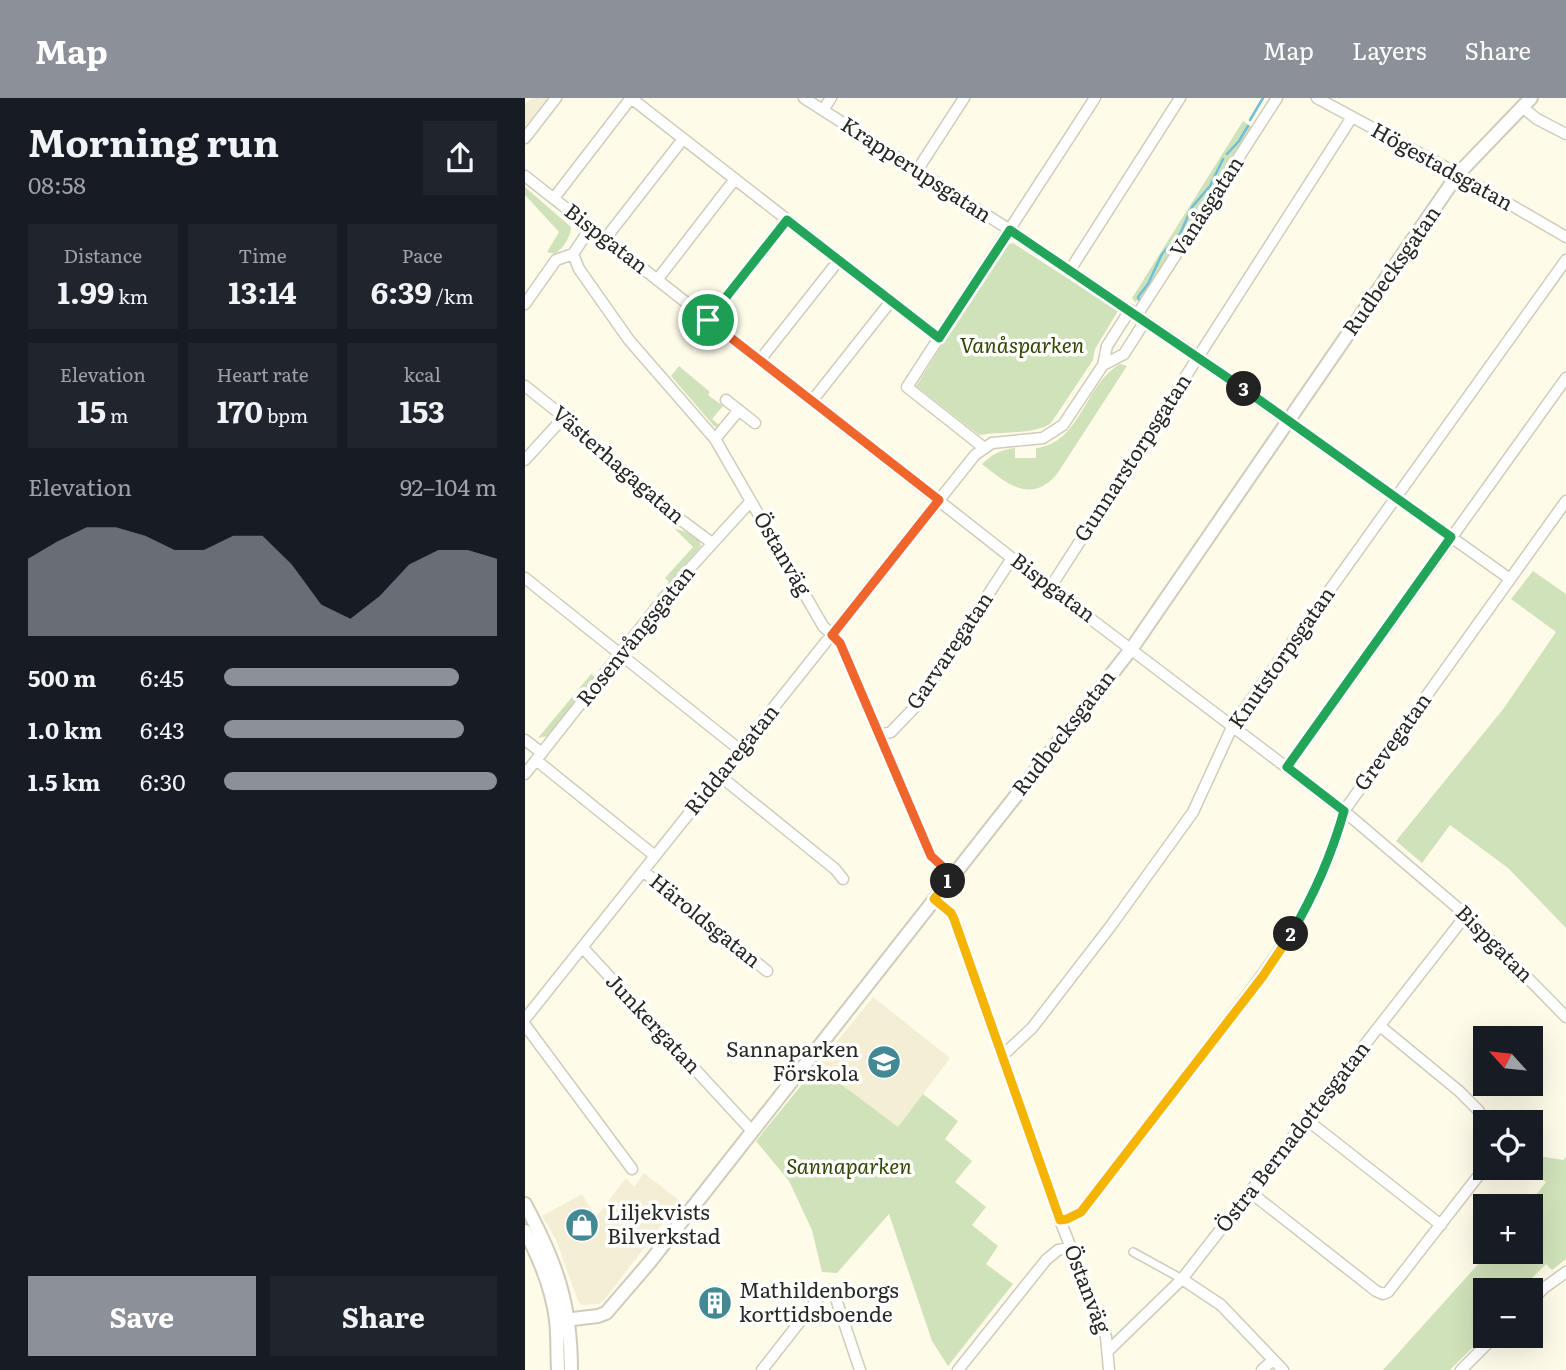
<!DOCTYPE html>
<meta charset="utf-8">
<style>
:root{--surface:#171b24;--page:#20242c;--text:#f1f3f6;--muted:#9ea1a6;--accent:#8c9099}
body{margin:0;font-family:Literata,serif;background:var(--page);color:var(--text);height:100vh;display:flex;flex-direction:column;font-size:26px;white-space:nowrap}
*{box-sizing:border-box;margin:0}
p{font-size:23px;color:var(--muted)}
.icon{flex:none;width:38px;height:38px;fill:none;stroke:currentColor;stroke-width:2;stroke-linecap:round;stroke-linejoin:round}
.map{position:relative;flex:1;overflow:hidden}
.sheet{display:flex;flex-direction:column;background:var(--surface);width:525px}
.sheet>*{flex:none}
.needle{width:46px;rotate:297deg}
.tools{position:absolute;left:948px;top:928px;display:grid;gap:14px}
.tools a{display:grid;place-items:center;width:70px;height:70px;border-radius:0px;background:var(--surface);box-shadow:0 7px 28px #0002;font-size:35px}
.pin{position:absolute;display:grid;place-items:center;width:60px;height:60px;color:#fff;margin:-30px;border:4px solid #fff;border-radius:50%;box-shadow:0 2px 7px #0007}
.km{position:absolute;width:35px;height:35px;margin:-18px;border-radius:50%;background:#222;color:#fff;font-size:19px;line-height:35px;text-align:center}
.round{display:grid;place-items:center;flex:none;width:74px;height:74px;border-radius:0px;background:var(--page)}
.overview{display:flex;align-items:center;justify-content:space-between;height:119px;padding:0 28px}
h1{font-size:38px;font-weight:700;line-height:52px}
.metrics{display:grid;grid-template-columns:repeat(3,1fr);gap:10px;height:119px;padding:7px 28px}
.metrics div{display:grid;align-content:center;border-radius:0px;background:var(--page);text-align:center}
.metrics b{font-size:30px;font-weight:700}
.metrics small{font-size:19px;font-weight:400}
.metrics p{font-size:19px}
.chart{height:196px;padding:14px 28px}
.chart p{display:flex;justify-content:space-between}
.chart svg{width:100%;height:126px;margin-top:7px;fill:var(--accent);opacity:.7}
.action{display:flex;gap:14px;margin-top:auto;padding:14px 28px}
.action a{flex:1;height:80px;border-radius:0px;background:var(--accent);color:#fff;font-size:28px;font-weight:700;line-height:80px;text-align:center}
.action a+a{background:var(--page);color:var(--text)}
ul{padding:0 28px;list-style:none;font-size:23px}
li{display:grid;grid-template-columns:112px 84px 1fr;align-items:center;height:52px}
li i{height:18px;border-radius:9px;background:var(--accent)}
header{display:flex;align-items:center;gap:42px;box-sizing:border-box;height:98px;padding:0 35px;background:var(--accent);color:#fff}
header strong{font-size:33px}
nav{display:flex;gap:38px;margin-inline-start:auto;font-size:24px}
main{display:flex;flex:1;min-height:0}
.map>svg:first-child{display:block}
.built{fill:#f4eed5}
.green{fill:#d0e2ba}
.lines{fill:none;stroke-linecap:round;stroke-linejoin:round}
.stream{stroke:#70bfd8;stroke-width:2.5}
.pedestrian-casing{stroke:#d0ccbb;stroke-width:10}
.minor-casing{stroke:#d0ccbb;stroke-width:13}
.tertiary-casing{stroke:#d0ccbb;stroke-width:16}
.pedestrian{stroke:#fff;stroke-width:7}
.minor{stroke:#fff;stroke-width:10}
.tertiary{stroke:#fff;stroke-width:12}
.split-1-casing{stroke:#fff;stroke-width:14}
.split-2-casing{stroke:#fff;stroke-width:14}
.split-3-casing{stroke:#fff;stroke-width:14}
.split-4-casing{stroke:#fff;stroke-width:14}
.split-1{stroke:#f0652b;stroke-width:9}
.split-2{stroke:#f5b400;stroke-width:9}
.split-3{stroke:#22a559;stroke-width:9}
.split-4{stroke:#22a559;stroke-width:9}
.labels{text-anchor:middle;stroke-width:7;stroke-linejoin:round;paint-order:stroke}
.street-label{font-size:21px;fill:#2a2822;stroke:#fff}
.park-label{font-size:21px;font-style:italic;fill:#314703;stroke:#fff}
.poi-label{font-size:21px;fill:#2a2822;stroke:#fff;text-anchor:start}
</style>
<header>
<strong>Map</strong>
<nav><a>Map</a><a>Layers</a><a>Share</a></nav>
</header>
<main>
<section class="sheet">
<div class="overview"><div><h1>Morning run</h1><p>08:58</p></div><a class="round"><svg class="icon" aria-label="share" viewBox="0 0 24 24"><path d="M12 15V3M7 8l5-5 5 5M5 13v7h14v-7"/></svg></a></div>
<div class="metrics">
<div><p>Distance</p><b>1.99<small> km</small></b></div>
<div><p>Time</p><b>13:14</b></div>
<div><p>Pace</p><b>6:39<small> /km</small></b></div>
</div>
<div class="metrics">
<div><p>Elevation</p><b>15<small> m</small></b></div>
<div><p>Heart rate</p><b>170<small> bpm</small></b></div>
<div><p>kcal</p><b>153</b></div>
</div>
<div class="chart"><p><span>Elevation</span>92–104 m</p>
<svg viewBox="0 0 160 44" preserveAspectRatio="none"><path d="M0 44V17L10 11L20 6L30 6L40 9L50 14L60 14L70 9L80 9L90 19L100 33L110 38L120 30L130 19L140 14L150 14L160 17V44z"/></svg>
</div>
<ul>
<li><b>500 m</b>6:45<i style="width:86%"></i></li>
<li><b>1.0 km</b>6:43<i style="width:88%"></i></li>
<li><b>1.5 km</b>6:30<i style="width:100%"></i></li>
</ul>
<div class="action"><a>Save</a><a>Share</a></div>
</section>
<div class="map">
<svg width="1041" height="1272" viewBox="0 0 1041 1272">
<rect width="100%" height="100%" fill="#fffbe9"/>
<path class="built" d="M8,0h18l-26,32v-27z
M348,899l77,61 -52,70 -81,-62z
M119,1075l36,28 -75,98 -6,5 -17,1 -4,-4 -22,-61 -14,-24 40,-22 14,23 30,-39 8,9z"/>
<path class="green" d="M718,23l9,6 -109,169 -8,6 -3,-4z
M0,89l46,40c0,10 -8,21 -16,27l-8,-2 12,-20 -34,-37z
M488,145l105,68 -23,38 -2,11 -42,63c-16,12 -50,8 -72,12l-63,-49 90,-141z
M595,266l7,2 -70,108c-26,31 -51,9 -75,-10 11,-10 18,-14 33,-16v10h21v-10c45,-5 48,-63 84,-84z
M154,268l31,26 -2,3 15,11 -11,13 7,6 -2,2 -3,-1 -43,-50z
M149,430c10,4 25,6 27,18l-32,36 -4,-4 28,-31z
M1008,473l33,23v334l-58,-60 -58,-43 -28,38 -26,-22 108,-133 52,-76 -45,-33z
M66,576l4,3 -47,59 -10,2z
M292,968l81,61 25,-33 35,27 -13,18 27,22 -17,21 31,25 -14,18 26,21 -12,18 27,20 -65,82 -16,-25 -43,-127 -52,59 -15,-1 -10,-42 -23,-49 -33,-40z
M1007,1057l31,5 3,-3v102l-14,11 -6,-6 -26,26h-34v44l-36,36h-67l107,-119h41v-45h-4l19,-24 -18,-14 3,-1z"/>
<g class="lines">
<path class="stream" d="M725,22l13,-22
M702,56l12,-13 9,-15
M614,202l-1,-3 10,-13 14,-30 18,-20 12,-27 18,-21 13,-27"/>
<g class="pedestrian-casing">
<path id="pedestrian" d="M608,1154l49,27"/>
</g>
<g class="minor-casing">
<path id="minor" d="M106,0l308,240
M279,0l206,132 188,127 312,222
M792,0l141,76 108,63
M997,9l15,12 29,15
M298,12l8,-12
M0,40l31,-40
M391,74l48,-74
M0,78l525,412 294,223 122,104 100,102
M29,100l77,-100
M80,141l78,-100
M48,156l6,15 50,71 86,99 108,187 17,17 91,213 21,19
M545,172l110,-172
M132,182l78,-101
M0,206l31,-44 17,-6 18,-27
M612,217l140,-217
M183,222l79,-100
M235,262l79,-100
M578,267l21,-11 21,-33
M0,288l39,31 89,82 59,44
M201,302l29,23
M287,303l79,-100
M190,341l24,-29
M458,349l-76,-60 188,-289
M0,362l39,-43
M0,480l215,172
M525,490l302,-471
M354,637l12,-3 24,-25 97,-149
M0,642l17,13
M11,662l119,96
M762,669l279,-389
M0,676l147,-186 79,-87
M195,678l115,93 8,10
M118,773l124,100
M409,801l17,14 3,6 106,301 46,117 3,33
M58,850l169,183
M0,921l450,-564 17,-12 51,-5 20,-13 40,-60 4,-19 23,-36
M0,927l107,144
M855,928l79,65 19,19 8,14
M477,958l30,-28 78,-101 83,-115 40,-87 333,-465
M782,1022l134,105
M725,1094l126,99 7,3 5,-2 98,-126
M535,1122l7,-1 14,-7c46,-59 92,-118 136,-177 56,-74 103,-132 127,-224l222,-310
M657,1181l39,26 62,65
M1006,1203l13,-13 22,-16
M584,1252l73,-71 284,-364
M237,1272l62,-79 5,-1 6,6 25,74
M433,1272l88,-110 12,-10 13,-3
M737,1272l11,-10
M936,1272l35,-35"/>
</g>
<g class="tertiary-casing">
<path id="tertiary" d="M0,1106c31,58 46,99 46,166
M0,1133c15,28 27,57 31,89 2,16 1,34 2,50
M31,1223l42,-5 8,-3 43,-50 483,-615 326,-474 73,-76"/>
</g>
<use href="#pedestrian" class="pedestrian"/>
<use href="#minor" class="minor"/>
<use href="#tertiary" class="tertiary"/>
</g>
<g class="lines">
<g class="split-1-casing">
<path id="split-1" d="M183,222l231,180 -107,135 8,8 91,213 21,19 -4,6"/>
</g>
<g class="split-2-casing">
<path id="split-2" d="M423,783l-14,18 17,14 3,6 106,301 7,-1 14,-7 182,-236 28,-42"/>
</g>
<g class="split-3-casing">
<path id="split-3" d="M719,291l207,148 -164,230 57,44c-12,43 -30,84 -53,123"/>
</g>
<g class="split-4-casing">
<path id="split-4" d="M183,222l79,-100 152,118 71,-108 234,159"/>
</g>
<use href="#split-1" class="split-1"/>
<use href="#split-2" class="split-2"/>
<use href="#split-3" class="split-3"/>
<use href="#split-4" class="split-4"/>
</g>
<defs>
<g id="school-disc" transform="scale(1.75)"><circle r="9.5" fill="#438994" stroke="#fff"/><path d="M0-5L7-2L0 1L-7-2ZM-4 1L0 2.5L4 1V4Q0 6-4 4Z" fill="#fff"/></g>
<g id="shop-disc" transform="scale(1.75)"><circle r="9.5" fill="#438994" stroke="#fff"/><path d="M-5-2.5h2.3a2.7 3.5 0 0 1 5.4 0H5L5.5 6h-11ZM-1.5-2.5h3a1.5 2.3 0 0 0-3 0Z" fill="#fff"/></g>
<g id="building-disc" transform="scale(1.75)"><circle r="9.5" fill="#438994" stroke="#fff"/><path d="M-4-6H4V6H1V3H-1V6H-4ZM-2.5-4.3h1.7v1.8h-1.7ZM.8-4.3h1.7v1.8H.8ZM-2.5-1h1.7V.8h-1.7ZM.8-1h1.7V.8H.8Z" fill="#fff"/></g>
</defs>
<g fill-rule="evenodd">
<use href="#school-disc" x="359" y="964"/>
<use href="#shop-disc" x="57" y="1127"/>
<use href="#building-disc" x="190" y="1205"/>
</g>
<g class="labels">
<g class="street-label">
<text transform="translate(917 69) rotate(29)" y="7">Högestadsgatan</text>
<text transform="translate(391 72) rotate(33)" y="7">Krapperupsgatan</text>
<text transform="translate(682 109) rotate(-57)" y="7">Vanåsgatan</text>
<text transform="translate(81 141) rotate(38)" y="7">Bispgatan</text>
<text transform="translate(867 173) rotate(-55)" y="7">Rudbecksgatan</text>
<text transform="translate(608 360) rotate(-57)" y="7">Gunnarstorpsgatan</text>
<text transform="translate(93 367) rotate(41)" y="7">Västerhagagatan</text>
<text transform="translate(257 456) rotate(60)" y="7">Östanväg</text>
<text transform="translate(528 490) rotate(37)" y="7">Bispgatan</text>
<text transform="translate(111 538) rotate(-51)" y="7">Rosenvångsgatan</text>
<text transform="translate(425 553) rotate(-56)" y="7">Garvaregatan</text>
<text transform="translate(757 560) rotate(-55)" y="7">Knutstorpsgatan</text>
<text transform="translate(539 635) rotate(-52)" y="7">Rudbecksgatan</text>
<text transform="translate(868 644) rotate(-54)" y="7">Grevegatan</text>
<text transform="translate(207 662) rotate(-51)" y="7">Riddaregatan</text>
<text transform="translate(180 823) rotate(39)" y="7">Häroldsgatan</text>
<text transform="translate(969 846) rotate(45)" y="7">Bispgatan</text>
<text transform="translate(128 926) rotate(47)" y="7">Junkergatan</text>
<text transform="translate(768 1039) rotate(-52)" y="7">Östra Bernadottesgatan</text>
<text transform="translate(562 1191) rotate(69)" y="7">Östanväg</text>
</g>
<g class="park-label">
<text x="497" y="255">Vanåsparken</text>
<text x="324" y="1076">Sannaparken</text>
</g>
<g class="poi-label">
<text x="334" y="959" text-anchor="end">Sannaparken<tspan x="334" dy="24">Förskola</tspan></text>
<text x="82" y="1122">Liljekvists<tspan x="82" dy="24">Bilverkstad</tspan></text>
<text x="214" y="1200">Mathildenborgs<tspan x="214" dy="24">korttidsboende</tspan></text>
</g>
</g>
</svg>
<div class="tools">
<a><svg class="needle" viewBox="-14 -14 28 28"><path d="M0-13l5 13h-10z" fill="#e53935"/><path d="M0 13l5-13h-10z" fill="#9ea1a6"/></svg></a>
<a><svg class="icon" aria-label="locate" viewBox="0 0 24 24"><circle cx="12" cy="12" r="6"/><path d="M12 2v4M12 18v4M2 12h4M18 12h4"/></svg></a>
<a>+</a>
<a>−</a>
</div>
<div class="pin" style="left:183px;top:222px;background:#1e9e55"><svg class="icon" aria-label="arrive" viewBox="0 0 24 24"><path d="M6 21V4h12l-3 4 3 4H6"/></svg></div>
<b class="km" style="left:423px;top:783px">1</b>
<b class="km" style="left:766px;top:836px">2</b>
<b class="km" style="left:719px;top:291px">3</b>
</div>
</main>
